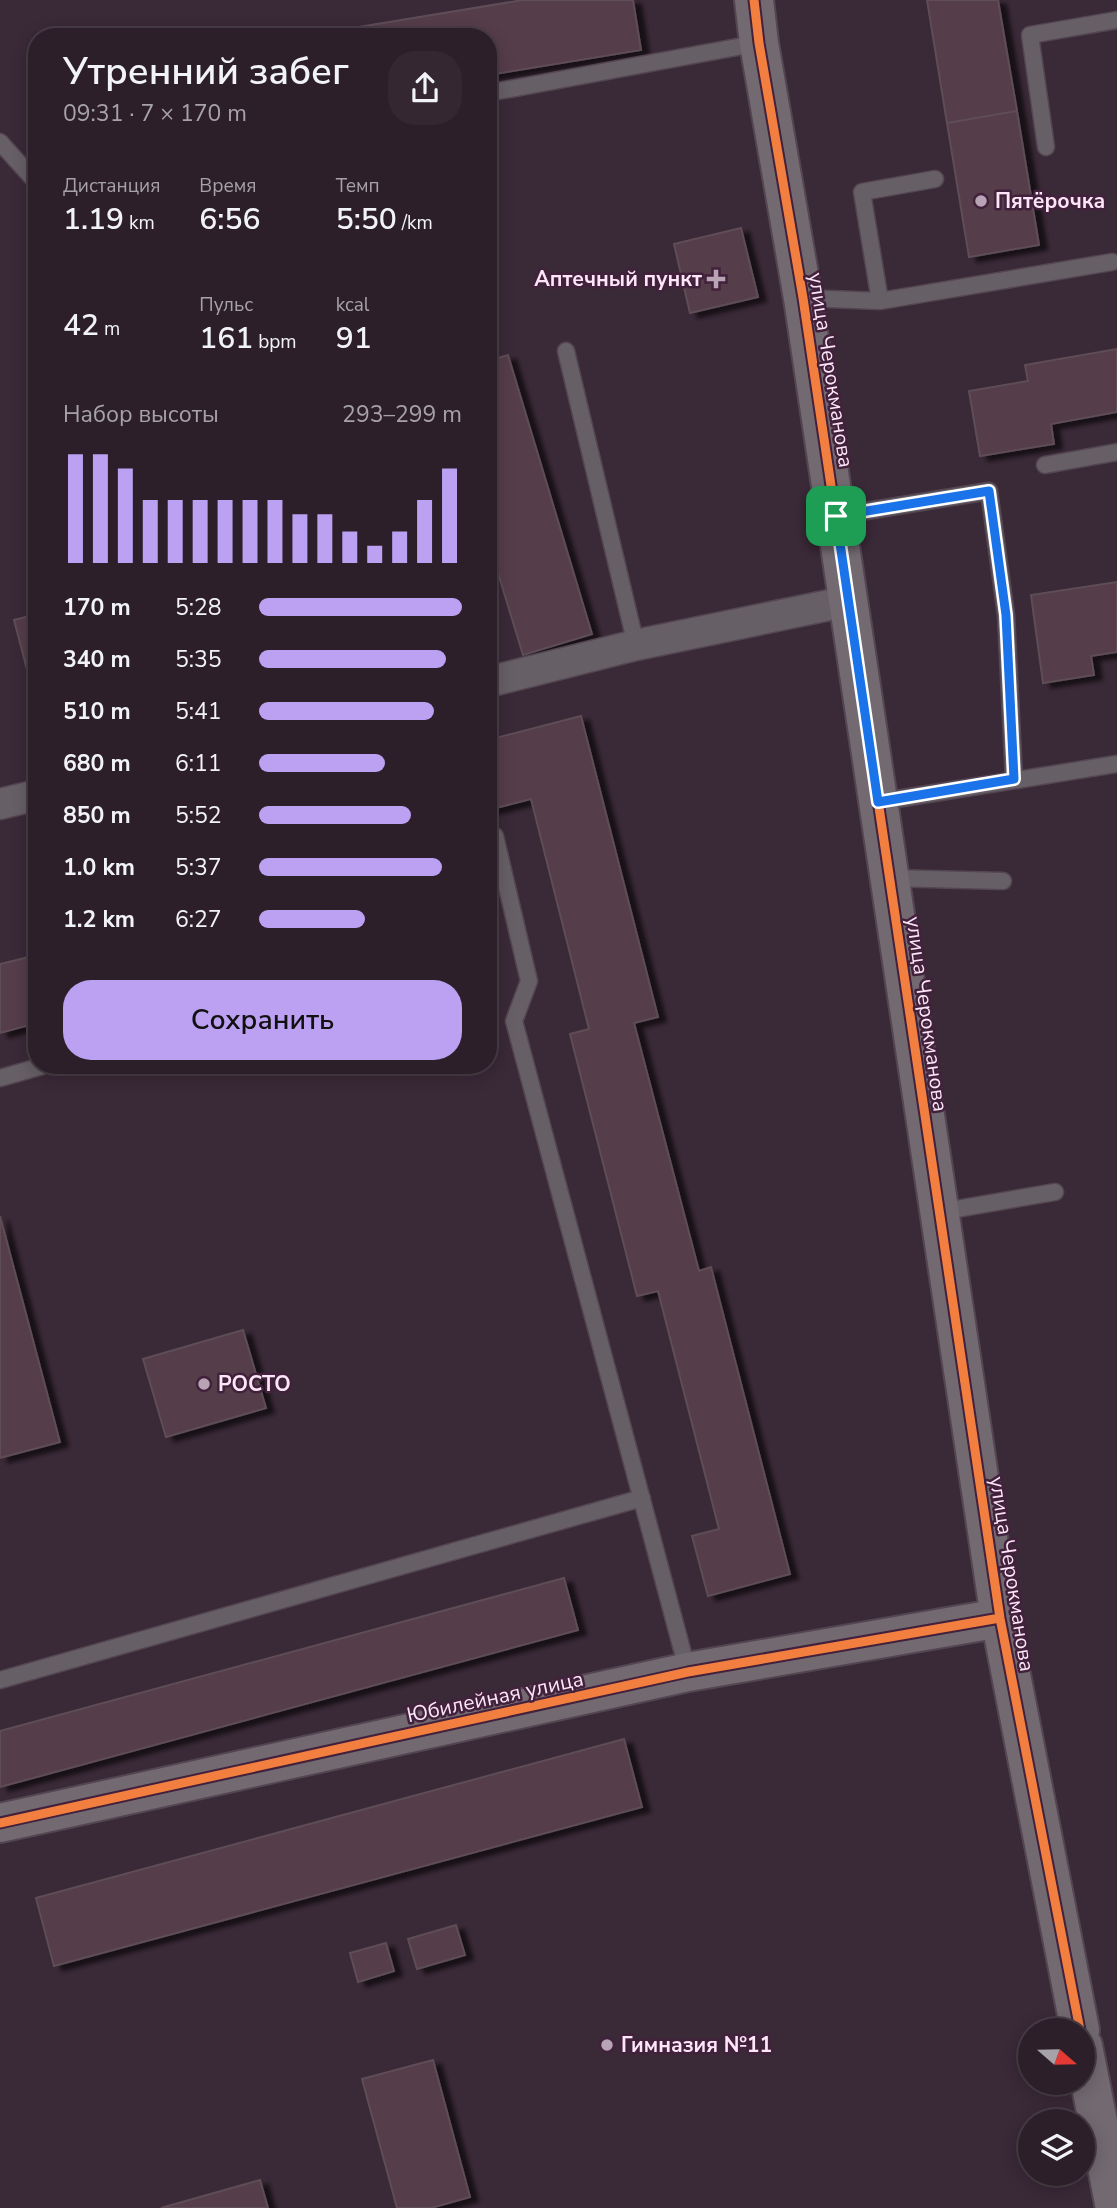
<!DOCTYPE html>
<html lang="ru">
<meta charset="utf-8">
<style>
:root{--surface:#2c1f29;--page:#342731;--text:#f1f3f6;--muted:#a6a2a8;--line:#483d46;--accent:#bca0f2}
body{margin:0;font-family:"Nunito Sans",sans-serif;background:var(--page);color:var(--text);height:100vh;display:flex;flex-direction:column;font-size:26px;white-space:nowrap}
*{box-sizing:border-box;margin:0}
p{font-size:23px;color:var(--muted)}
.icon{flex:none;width:38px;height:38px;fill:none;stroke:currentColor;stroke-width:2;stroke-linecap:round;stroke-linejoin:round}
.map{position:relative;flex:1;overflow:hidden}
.details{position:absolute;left:28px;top:28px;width:469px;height:1046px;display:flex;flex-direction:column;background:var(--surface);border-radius:28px;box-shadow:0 4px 18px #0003,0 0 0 2px var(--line)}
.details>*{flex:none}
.needle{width:46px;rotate:110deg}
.tools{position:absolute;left:1018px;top:2018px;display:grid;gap:14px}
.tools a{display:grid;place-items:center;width:77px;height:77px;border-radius:50%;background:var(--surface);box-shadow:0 4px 18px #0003,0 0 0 2px var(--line);font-size:35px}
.pin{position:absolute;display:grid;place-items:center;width:60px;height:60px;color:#fff;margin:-30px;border-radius:14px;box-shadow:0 4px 10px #0006}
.round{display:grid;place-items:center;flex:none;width:74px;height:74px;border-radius:28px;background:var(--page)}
.overview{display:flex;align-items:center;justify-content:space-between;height:119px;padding:0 35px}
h1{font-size:38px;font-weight:600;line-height:52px}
.figures{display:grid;grid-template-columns:repeat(3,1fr);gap:10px;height:119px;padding:7px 35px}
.figures div{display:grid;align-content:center}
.figures b{font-size:30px;font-weight:600}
.figures small{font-size:19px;font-weight:400}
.figures p{font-size:19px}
.chart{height:196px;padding:14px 35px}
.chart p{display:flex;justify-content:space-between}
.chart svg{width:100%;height:126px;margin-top:7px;stroke:var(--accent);stroke-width:6}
.primary-button{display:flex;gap:14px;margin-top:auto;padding:14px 35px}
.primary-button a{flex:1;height:80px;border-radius:28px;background:var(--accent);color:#111;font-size:28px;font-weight:600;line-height:80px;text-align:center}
ul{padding:0 35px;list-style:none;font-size:23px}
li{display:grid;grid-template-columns:112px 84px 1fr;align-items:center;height:52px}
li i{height:18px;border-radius:9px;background:var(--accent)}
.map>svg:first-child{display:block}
.building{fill:#543c4a;stroke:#5e4d57;stroke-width:2;filter:url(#shadow)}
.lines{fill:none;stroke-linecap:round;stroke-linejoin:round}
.lane-casing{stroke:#534551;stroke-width:19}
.street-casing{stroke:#534551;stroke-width:33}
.secondary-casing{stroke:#534551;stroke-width:42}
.lane{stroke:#665f65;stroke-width:16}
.street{stroke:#665f65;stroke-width:30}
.secondary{stroke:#736a71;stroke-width:38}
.cycleway-casing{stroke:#42213c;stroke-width:13}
.cycleway{stroke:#f27e40;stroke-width:9}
.route-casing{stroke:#fff;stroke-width:14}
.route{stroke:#1a73e8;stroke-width:9}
.poi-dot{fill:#b8a4b4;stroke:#42213c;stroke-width:2.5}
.labels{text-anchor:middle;stroke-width:5;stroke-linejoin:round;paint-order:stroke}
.poi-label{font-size:21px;font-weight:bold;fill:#fce6f7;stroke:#42213c;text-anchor:start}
.street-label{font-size:21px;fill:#fce6f7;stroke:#42213c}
</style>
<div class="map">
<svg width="1117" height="2208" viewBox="0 0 1117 2208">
<defs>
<filter id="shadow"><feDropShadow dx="8" dy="4.5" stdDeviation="2" flood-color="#0009"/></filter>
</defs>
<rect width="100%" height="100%" fill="#3a2937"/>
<path class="building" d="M523,0h110l8,50 -153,25v-38h-190z
M927,0h71l19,111 -70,12z
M1017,111l22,134 -70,12 -22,-134z
M741,228l17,69 -68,16 -16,-69z
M1117,349v63l-66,12 3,20 -74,12 -11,-65 59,-10 -3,-16z
M508,355l84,279 -69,21 -35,-115v-179z
M1117,582v70l-26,4 3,19 -51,8 -12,-88z
M37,614v66l-7,1 -16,-61z
M581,716l77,301 -24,6 65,248 12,-4 79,307 -82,22 -16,-60 27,-7 -61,-238 -21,5 -67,-262 19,-5 -58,-230 -43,11v-70z
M37,955v68l-37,10v-69z
M0,1216l60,226 -60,16z
M243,1330l23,78 -100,29 -23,-78z
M564,1578l14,52 -578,157v-56z
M624,1739l18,68 -588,159 -18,-68z
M456,1925l9,30 -48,14 -9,-30z
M386,1943l8,28 -36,11 -8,-29z
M433,2060l37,137 -39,11h-34l-35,-129z
M260,2180l8,28h-107z"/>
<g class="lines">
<g class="lane-casing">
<path id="lane" d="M488,93l271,-50
M0,142l37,41
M1046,147l-16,-112 87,-15
M935,179l-73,13 18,109 232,-39
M803,298l77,3
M566,351l70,294
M1045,465l72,-13
M836,516l153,-25 17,124 8,164
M878,802l239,-38
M488,838l7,-2 34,145 -15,40 174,651
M890,878l113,3
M0,1078l42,-12
M939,1212l116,-20
M0,1680l642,-182"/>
</g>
<g class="street-casing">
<path id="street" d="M488,682l148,-37 213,-44
M0,804l37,-9"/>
</g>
<g class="secondary-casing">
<path id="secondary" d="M754,0l5,43 44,255 197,1320 80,412
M0,1823l688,-151 312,-54
M1083,2046l32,162"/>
</g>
<use href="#lane" class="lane"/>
<use href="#street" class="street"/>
<use href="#secondary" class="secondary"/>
<g class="cycleway-casing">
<path id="cycleway" d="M754,0l5,43 44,255 197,1320 80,412
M0,1823l688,-151 312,-54"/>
</g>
<use href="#cycleway" class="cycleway"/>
</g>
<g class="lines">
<g class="route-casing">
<path id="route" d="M989,491l17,124 8,164 -136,23 -42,-286z"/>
</g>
<use href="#route" class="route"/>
</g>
<g class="poi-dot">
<circle cx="981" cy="201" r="7"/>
<path d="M712.5 268.5h7v7h7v7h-7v7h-7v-7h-7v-7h7z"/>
<circle cx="204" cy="1384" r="7"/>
<circle cx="607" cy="2045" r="7"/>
</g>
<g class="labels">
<g class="poi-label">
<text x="995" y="208">Пятёрочка</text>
<text x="702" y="286" text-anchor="end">Аптечный пункт</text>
<text x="218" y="1391">РОСТО</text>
<text x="621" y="2052">Гимназия №11</text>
</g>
<g class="street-label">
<text transform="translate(831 370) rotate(81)" y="7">улица Черокманова</text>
<text transform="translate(927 1014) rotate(82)" y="7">улица Черокманова</text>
<text transform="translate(1012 1574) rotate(81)" y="7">улица Черокманова</text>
<text transform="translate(495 1697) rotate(-12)" y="7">Юбилейная улица</text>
</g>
</g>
</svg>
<div class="tools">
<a><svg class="needle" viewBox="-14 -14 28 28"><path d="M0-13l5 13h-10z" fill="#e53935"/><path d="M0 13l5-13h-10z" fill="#a6a2a8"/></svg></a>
<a><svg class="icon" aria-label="layers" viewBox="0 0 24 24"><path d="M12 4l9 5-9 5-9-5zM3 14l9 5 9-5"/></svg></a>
</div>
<div class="pin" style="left:836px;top:516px;background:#1e9e55"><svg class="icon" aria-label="arrive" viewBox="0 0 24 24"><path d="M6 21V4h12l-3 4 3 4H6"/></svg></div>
<section class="details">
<div class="overview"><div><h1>Утренний забег</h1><p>09:31 · 7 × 170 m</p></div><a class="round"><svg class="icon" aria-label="share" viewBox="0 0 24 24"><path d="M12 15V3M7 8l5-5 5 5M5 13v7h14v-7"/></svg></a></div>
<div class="figures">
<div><p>Дистанция</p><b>1.19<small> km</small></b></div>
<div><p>Время</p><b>6:56</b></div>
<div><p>Темп</p><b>5:50<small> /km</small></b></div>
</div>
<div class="figures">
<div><b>42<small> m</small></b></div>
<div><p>Пульс</p><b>161<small> bpm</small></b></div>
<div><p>kcal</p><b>91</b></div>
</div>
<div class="chart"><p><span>Набор высоты</span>293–299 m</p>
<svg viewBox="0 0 160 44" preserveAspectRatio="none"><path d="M5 44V6M15 44V6M25 44V11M35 44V22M45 44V22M55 44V22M65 44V22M75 44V22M85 44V22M95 44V27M105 44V27M115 44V33M125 44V38M135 44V33M145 44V22M155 44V11"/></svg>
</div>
<ul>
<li><b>170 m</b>5:28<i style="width:100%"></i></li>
<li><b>340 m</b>5:35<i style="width:92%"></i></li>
<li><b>510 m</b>5:41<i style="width:86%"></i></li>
<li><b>680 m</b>6:11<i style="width:62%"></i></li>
<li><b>850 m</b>5:52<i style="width:75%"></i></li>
<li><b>1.0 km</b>5:37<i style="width:90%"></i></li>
<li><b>1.2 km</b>6:27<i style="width:52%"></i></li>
</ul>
<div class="primary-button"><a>Сохранить</a></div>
</section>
</div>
